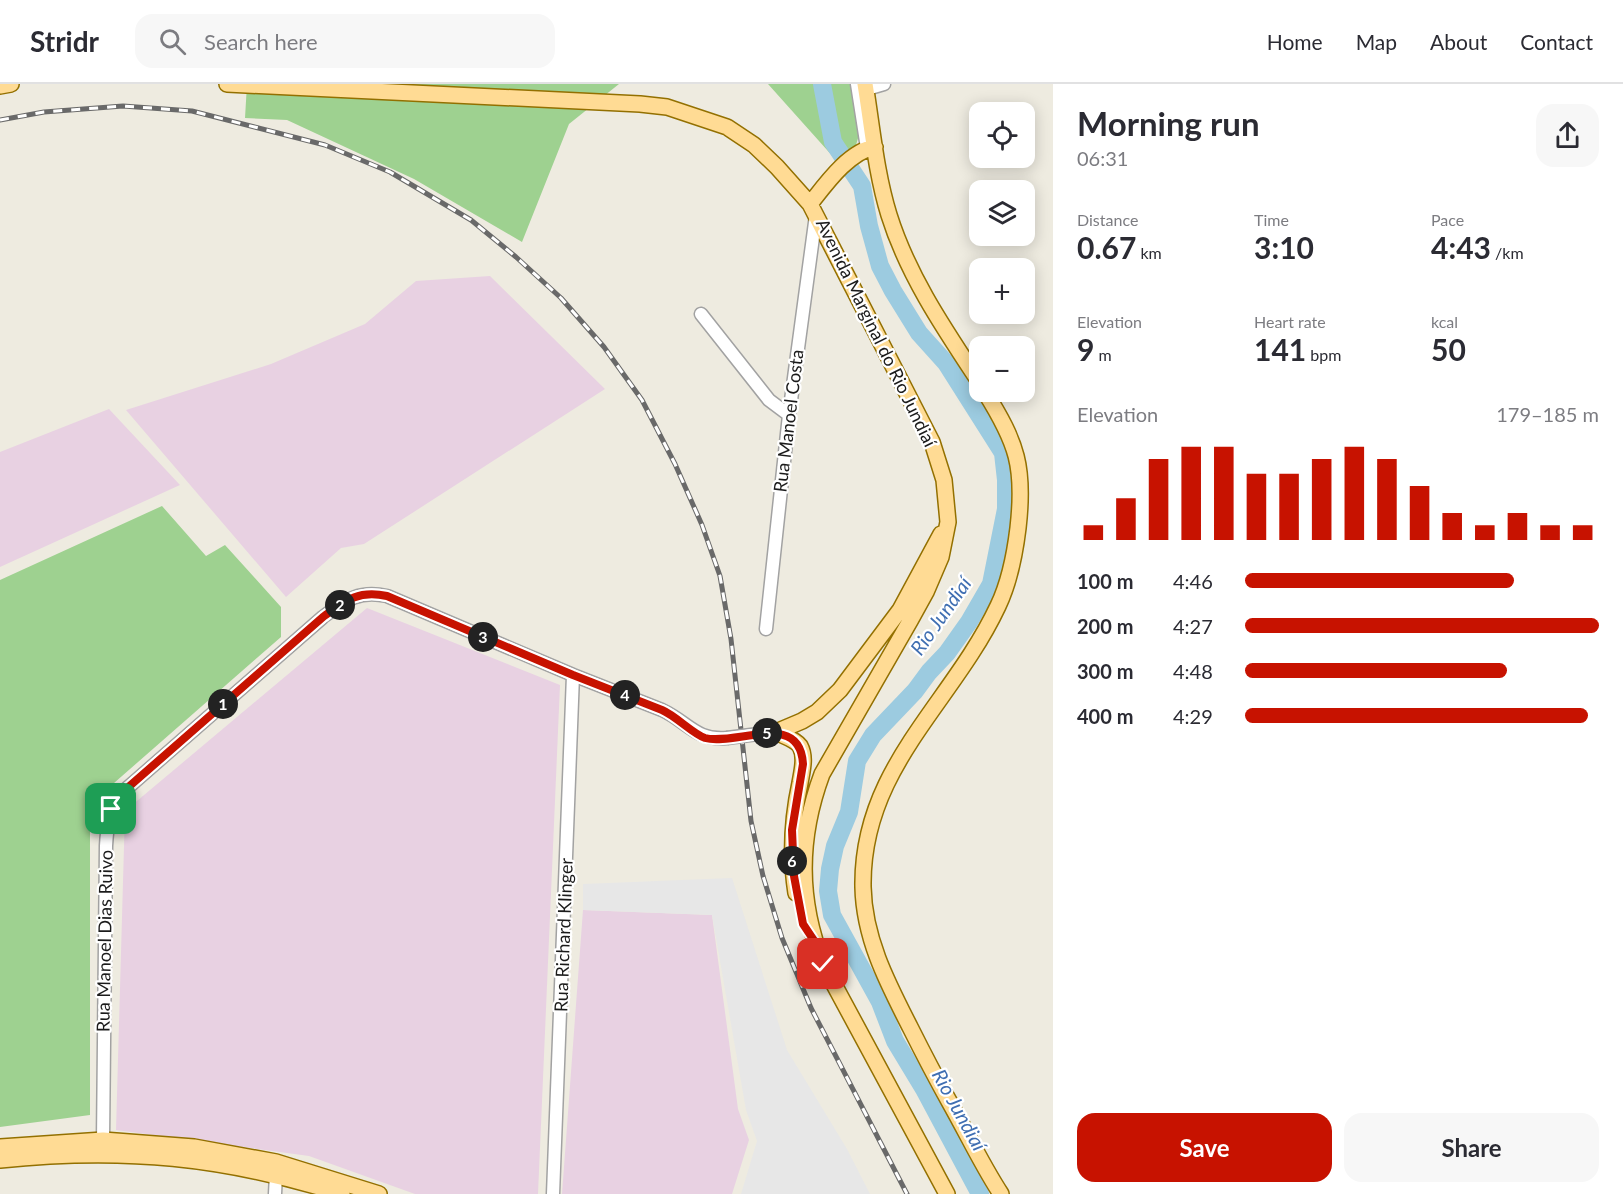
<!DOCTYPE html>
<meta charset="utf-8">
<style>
:root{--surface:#fff;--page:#f7f7f7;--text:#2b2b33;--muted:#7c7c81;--line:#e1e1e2;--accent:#c71200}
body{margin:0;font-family:Lato,sans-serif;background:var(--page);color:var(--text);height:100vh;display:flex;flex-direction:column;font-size:22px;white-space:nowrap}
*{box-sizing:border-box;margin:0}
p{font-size:20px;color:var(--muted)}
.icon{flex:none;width:33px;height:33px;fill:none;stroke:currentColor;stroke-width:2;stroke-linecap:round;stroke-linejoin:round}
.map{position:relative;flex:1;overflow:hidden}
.sheet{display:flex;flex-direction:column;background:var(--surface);width:570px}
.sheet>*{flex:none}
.fabs{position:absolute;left:969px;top:18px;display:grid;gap:12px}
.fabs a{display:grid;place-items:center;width:66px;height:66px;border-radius:12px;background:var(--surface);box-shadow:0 3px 15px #0003;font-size:30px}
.pin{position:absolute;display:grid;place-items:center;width:51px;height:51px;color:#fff;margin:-26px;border-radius:12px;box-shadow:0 3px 9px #0006}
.km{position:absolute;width:30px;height:30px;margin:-15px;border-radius:50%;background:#222;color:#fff;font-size:16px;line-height:30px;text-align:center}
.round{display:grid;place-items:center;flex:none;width:63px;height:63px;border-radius:18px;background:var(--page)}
.overview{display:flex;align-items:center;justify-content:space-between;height:102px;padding:0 24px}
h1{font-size:33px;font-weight:700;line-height:45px}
.stats{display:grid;grid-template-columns:repeat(3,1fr);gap:9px;height:102px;padding:6px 24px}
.stats div{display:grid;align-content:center}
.stats b{font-size:30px;font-weight:700}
.stats small{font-size:16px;font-weight:400}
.stats p{font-size:16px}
.chart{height:168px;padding:12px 24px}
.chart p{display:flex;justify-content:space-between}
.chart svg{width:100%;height:108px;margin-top:6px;stroke:var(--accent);stroke-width:6}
.button{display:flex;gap:12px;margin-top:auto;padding:12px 24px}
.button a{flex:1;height:69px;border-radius:18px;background:var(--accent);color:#fff;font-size:24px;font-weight:700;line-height:69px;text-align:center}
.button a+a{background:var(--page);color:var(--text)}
ul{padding:0 24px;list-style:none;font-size:20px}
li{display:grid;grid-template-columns:96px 72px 1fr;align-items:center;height:45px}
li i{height:15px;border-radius:8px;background:var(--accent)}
header{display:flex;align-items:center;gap:36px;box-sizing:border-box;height:84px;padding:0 30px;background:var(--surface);border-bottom:2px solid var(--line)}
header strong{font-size:28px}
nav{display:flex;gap:33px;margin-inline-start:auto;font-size:21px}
.search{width:420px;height:54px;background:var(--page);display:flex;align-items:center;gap:15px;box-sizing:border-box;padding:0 21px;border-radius:18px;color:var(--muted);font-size:22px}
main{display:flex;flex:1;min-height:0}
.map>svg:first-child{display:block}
.industrial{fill:#e8d1e2}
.forest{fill:#9ed190}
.parking{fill:#e7e7e7}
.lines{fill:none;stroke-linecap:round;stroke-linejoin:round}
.river{stroke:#9ccbe0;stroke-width:18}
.minor-casing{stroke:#a2a2a2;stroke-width:15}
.major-casing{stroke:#937000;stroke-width:18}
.minor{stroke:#fff;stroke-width:12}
.major{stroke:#ffdb94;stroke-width:15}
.rail-casing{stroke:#696969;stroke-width:5}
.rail{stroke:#fff;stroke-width:3;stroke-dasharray:9;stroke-linecap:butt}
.minor-bridge-casing{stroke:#a2a2a2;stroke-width:15;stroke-linecap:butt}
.minor-bridge{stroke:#fff;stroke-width:12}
.route-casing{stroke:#fff;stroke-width:12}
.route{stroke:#c71200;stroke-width:8}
.labels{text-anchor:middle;stroke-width:4.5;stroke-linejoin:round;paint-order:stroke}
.street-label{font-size:18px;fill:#1b1b1b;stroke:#fff}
.water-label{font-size:20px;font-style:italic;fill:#406fb2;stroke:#fff}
</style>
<header>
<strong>Stridr</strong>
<div class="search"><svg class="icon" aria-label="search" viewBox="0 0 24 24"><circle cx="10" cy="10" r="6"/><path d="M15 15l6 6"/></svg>Search here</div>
<nav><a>Home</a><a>Map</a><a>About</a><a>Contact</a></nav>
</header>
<main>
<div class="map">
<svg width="1053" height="1110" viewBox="0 0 1053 1110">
<rect width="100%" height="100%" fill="#eeebe0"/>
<path class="industrial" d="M490,192l115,113 -241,155 -23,4 -55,49 -160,-187 145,-46 94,-40 51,-43z
M109,325l71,76 -180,82v-115z
M367,524l193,77 -22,509h-123l-106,-38 -193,-26 9,-319z
M583,826l129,5 26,194 11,31 -17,54h-170z"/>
<path class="forest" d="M247,0h372l-50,40 -47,118 -108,-63 -127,-59 -42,-2z
M768,0h84l7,51 -3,10 -20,15z
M162,422l44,50 19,-11 56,62v30l-191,167v311l-90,12v-547z"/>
<path class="parking" d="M732,794l55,172 60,99 23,45h-129l16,-53 -11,-31 -34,-195 -129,-5v-26z"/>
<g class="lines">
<path class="river" d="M822,0l11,58 29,44 7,40 11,40 13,25 26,42 27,30 57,90 3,27v29l-15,75 -22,38 -22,31 -18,19 -14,19 -42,44 -16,26 -8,51 -14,34 -5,23 -2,22 4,24 48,87 15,39 29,48 56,105"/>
<g class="minor-casing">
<path id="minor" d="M857,0l10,64
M860,7l24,-7
M701,230l68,86 20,15
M766,545l23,-214 27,-200
M103,1056l3,-294c1,-18 3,-33 11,-49l206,-180c23,-17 35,-27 64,-21l186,79 89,35c26,12 34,31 65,28
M275,1110l1,-20
M553,1110l20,-519"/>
</g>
<g class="major-casing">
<path id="major" d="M227,0l413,20 27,3 60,20 27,18 23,22 33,37 122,238 12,38 4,42 -7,35 -15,35 -16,29 -88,153c-24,65 -24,126 1,190l124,230
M865,0c7,43 11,89 24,131 19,61 56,115 91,168
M0,2l11,-2
M810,120c15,-19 39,-53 65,-57
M985,308c32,51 40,75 33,136 -3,25 -9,55 -20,78 -46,98 -137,162 -135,281 1,51 24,95 47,140 13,26 26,51 40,76 17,30 32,62 51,91
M776,648l26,-11 15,-9 23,-22 60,-80 41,-76
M776,648c7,4 19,7 24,14 6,11 2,25 0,37 -8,37 -10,72 -4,110
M0,1063l103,-7 91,7 82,15 103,32
M0,1076c123,-13 225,-3 342,34"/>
</g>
<use href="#minor" class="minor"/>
<use href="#major" class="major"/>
<g class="rail-casing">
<path id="rail" d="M0,36l44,-8 79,-6 69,5 133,34 65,27 81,48 45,37 45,41 43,49 38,53 33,64 27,61 18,51 11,63 20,182 12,55 19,62 29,70 96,186"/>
</g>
<use href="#rail" class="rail"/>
<g class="minor-bridge-casing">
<path id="minor-bridge" d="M727,654l39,-5"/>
</g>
<use href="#minor-bridge" class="minor-bridge"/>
</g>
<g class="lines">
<g class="route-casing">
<path id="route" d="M111,725l6,-12 206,-180c23,-17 35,-27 64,-21l186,79 89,35c14,6 31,24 43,28 31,8 95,-28 98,26l-11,66 2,46 9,48 12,18 8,22"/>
</g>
<use href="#route" class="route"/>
</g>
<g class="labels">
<g class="street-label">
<text transform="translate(876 249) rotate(64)" y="6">Avenida Marginal do Rio Jundiaí</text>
<text transform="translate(789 337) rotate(-83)" y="6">Rua Manoel Costa</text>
<text transform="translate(564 851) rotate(-88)" y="6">Rua Richard Klinger</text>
<text transform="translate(105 857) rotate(-89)" y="6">Rua Manoel Dias Ruivo</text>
</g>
<g class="water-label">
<text transform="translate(941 532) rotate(-55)" y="7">Rio Jundiaí</text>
<text transform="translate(959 1026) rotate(61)" y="7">Rio Jundiaí</text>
</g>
</g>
</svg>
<div class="fabs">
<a><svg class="icon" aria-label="locate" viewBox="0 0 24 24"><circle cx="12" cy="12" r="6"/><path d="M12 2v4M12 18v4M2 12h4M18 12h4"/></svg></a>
<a><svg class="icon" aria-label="layers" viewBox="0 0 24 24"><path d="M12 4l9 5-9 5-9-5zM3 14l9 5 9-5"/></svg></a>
<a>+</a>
<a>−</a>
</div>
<div class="pin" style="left:111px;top:725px;background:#1e9e55"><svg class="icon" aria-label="arrive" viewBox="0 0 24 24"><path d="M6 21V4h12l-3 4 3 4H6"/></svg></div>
<div class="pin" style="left:823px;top:880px;background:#d93025"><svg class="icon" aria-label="check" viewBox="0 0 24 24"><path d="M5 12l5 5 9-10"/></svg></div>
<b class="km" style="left:223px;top:620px">1</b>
<b class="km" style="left:340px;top:521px">2</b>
<b class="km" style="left:483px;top:553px">3</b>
<b class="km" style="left:625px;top:611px">4</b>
<b class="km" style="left:767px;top:649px">5</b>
<b class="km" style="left:792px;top:777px">6</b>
</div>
<section class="sheet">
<div class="overview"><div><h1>Morning run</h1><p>06:31</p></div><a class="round"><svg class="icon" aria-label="share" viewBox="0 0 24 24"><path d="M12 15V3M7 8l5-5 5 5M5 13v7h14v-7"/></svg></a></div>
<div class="stats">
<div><p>Distance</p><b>0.67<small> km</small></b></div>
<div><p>Time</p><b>3:10</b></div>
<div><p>Pace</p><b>4:43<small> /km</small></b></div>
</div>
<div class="stats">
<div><p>Elevation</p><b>9<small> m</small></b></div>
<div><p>Heart rate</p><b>141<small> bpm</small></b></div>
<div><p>kcal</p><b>50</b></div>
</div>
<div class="chart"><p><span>Elevation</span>179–185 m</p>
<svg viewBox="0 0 160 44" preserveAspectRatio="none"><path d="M5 44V38M15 44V27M25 44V11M35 44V6M45 44V6M55 44V17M65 44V17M75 44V11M85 44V6M95 44V11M105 44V22M115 44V33M125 44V38M135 44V33M145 44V38M155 44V38"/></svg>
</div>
<ul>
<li><b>100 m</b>4:46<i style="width:76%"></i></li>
<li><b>200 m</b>4:27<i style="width:100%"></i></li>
<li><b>300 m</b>4:48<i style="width:74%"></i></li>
<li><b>400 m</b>4:29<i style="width:97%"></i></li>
</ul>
<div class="button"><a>Save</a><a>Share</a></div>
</section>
</main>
